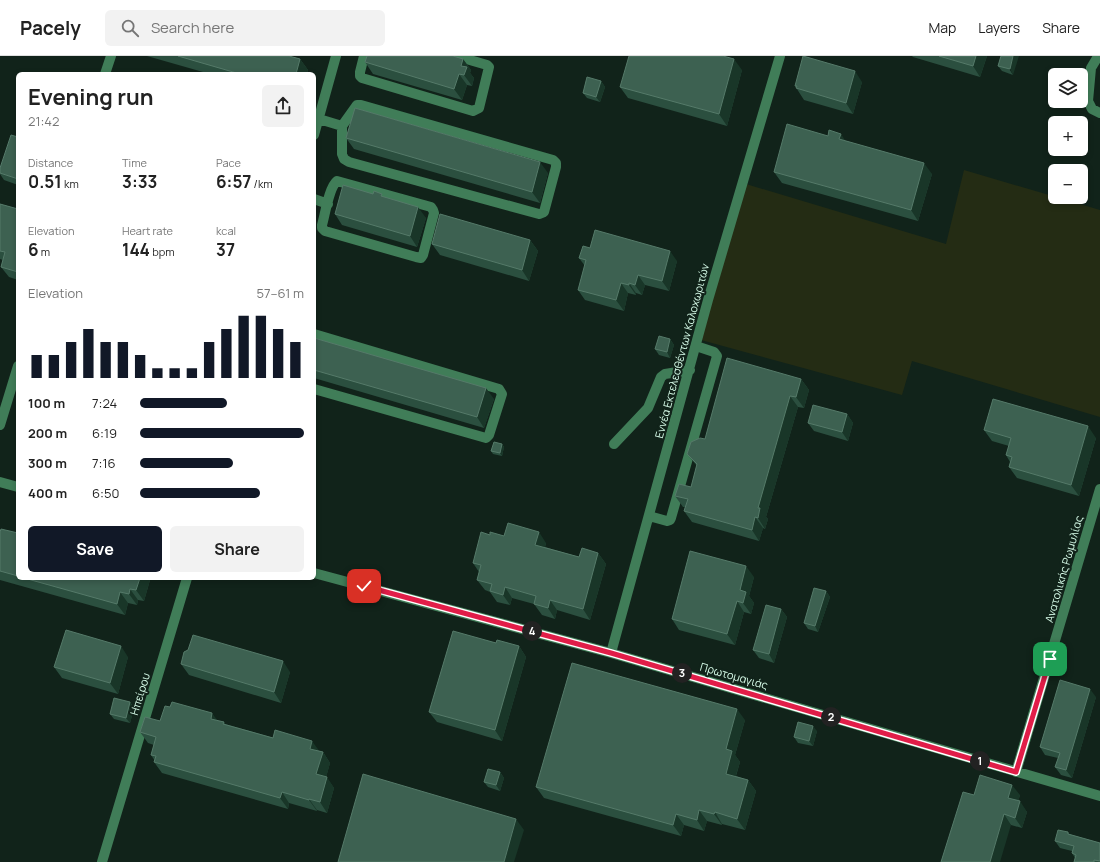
<!DOCTYPE html>
<meta charset="utf-8">
<style>
:root{--surface:#fff;--page:#f2f2f2;--text:#222;--muted:#767676;--line:#e0e0e0;--accent:#111827}
body{margin:0;font-family:Manrope,sans-serif;background:var(--page);color:var(--text);height:100vh;display:flex;flex-direction:column;font-size:15px;white-space:nowrap}
*{box-sizing:border-box;margin:0}
p{font-size:13px;color:var(--muted)}
.icon{flex:none;width:22px;height:22px;fill:none;stroke:currentColor;stroke-width:2;stroke-linecap:round;stroke-linejoin:round}
.map{position:relative;flex:1;overflow:hidden}
.drawer{position:absolute;left:16px;top:16px;width:300px;height:508px;display:flex;flex-direction:column;background:var(--surface);border-radius:6px;box-shadow:0 2px 6px #0003}
.drawer>*{flex:none}
.fabs{position:absolute;left:1048px;top:12px;display:grid;gap:8px}
.fabs a{display:grid;place-items:center;width:40px;height:40px;border-radius:6px;background:var(--surface);box-shadow:0 2px 6px #0003;font-size:20px}
.pin{position:absolute;display:grid;place-items:center;width:34px;height:34px;color:#fff;margin:-17px;border-radius:8px;box-shadow:0 2px 6px #0006}
.km{position:absolute;width:20px;height:20px;margin:-10px;border-radius:50%;background:#222;color:#fff;font-size:11px;line-height:20px;text-align:center}
.round{display:grid;place-items:center;flex:none;width:42px;height:42px;border-radius:6px;background:var(--page)}
.summary{display:flex;align-items:center;justify-content:space-between;height:68px;padding:0 12px}
h1{font-size:22px;font-weight:700;line-height:30px}
.figures{display:grid;grid-template-columns:repeat(3,1fr);gap:6px;height:68px;padding:4px 12px}
.figures div{display:grid;align-content:center}
.figures b{font-size:17px;font-weight:700}
.figures small{font-size:11px;font-weight:400}
.figures p{font-size:11px}
.chart{height:112px;padding:8px 12px}
.chart p{display:flex;justify-content:space-between}
.chart svg{width:100%;height:72px;margin-top:4px;stroke:var(--accent);stroke-width:6}
.primary-button{display:flex;gap:8px;margin-top:auto;padding:8px 12px}
.primary-button a{flex:1;height:46px;border-radius:6px;background:var(--accent);color:#fff;font-size:16px;font-weight:700;line-height:46px;text-align:center}
.primary-button a+a{background:var(--page);color:var(--text)}
ul{padding:0 12px;list-style:none;font-size:13px}
li{display:grid;grid-template-columns:64px 48px 1fr;align-items:center;height:30px}
li i{height:10px;border-radius:5px;background:var(--accent)}
header{display:flex;align-items:center;gap:24px;box-sizing:border-box;height:56px;padding:0 20px;background:var(--surface);border-bottom:1px solid var(--line)}
header strong{font-size:19px}
nav{display:flex;gap:22px;margin-inline-start:auto;font-size:14px}
.search{width:280px;height:36px;background:var(--page);display:flex;align-items:center;gap:10px;box-sizing:border-box;padding:0 14px;border-radius:6px;color:var(--muted);font-size:15px}
.map>svg:first-child{display:block}
.green{fill:#242c14}
.lines{fill:none;stroke-linecap:round;stroke-linejoin:round}
.minor{stroke:#407d58;stroke-width:10}
.wall{fill:#2b4f3f}
.shaded-wall{fill:#193628}
.building{fill:#3d6151;stroke:#557a69}
.route-casing{stroke:#fff;stroke-width:8}
.route{stroke:#e11d48;stroke-width:5}
.labels{text-anchor:middle;stroke-width:4;stroke-linejoin:round;paint-order:stroke}
.street-label{font-size:11px;fill:#d6fbe8;stroke:#11231a}
</style>
<header>
<strong>Pacely</strong>
<div class="search"><svg class="icon" aria-label="search" viewBox="0 0 24 24"><circle cx="10" cy="10" r="6"/><path d="M15 15l6 6"/></svg>Search here</div>
<nav><a>Map</a><a>Layers</a><a>Share</a></nav>
</header>
<div class="map">
<svg width="1100" height="806" viewBox="0 0 1100 806">
<rect width="100%" height="100%" fill="#11231a"/>
<path class="green" d="M964,114l136,40v207l-188,-56 -10,34 -201,-55 45,-156 200,60z"/>
<g class="lines">
<path class="minor" d="M364,0l-4,16v4l2,2 111,33 6,-3 10,-41 -2,-2 -31,-9
M1100,2h-3l-6,10 -3,33 4,8 8,4
M105,18l6,-18
M319,63l23,7v28l2,5 5,3 190,52 5,-2 12,-45v-4l-3,-3 -192,-55h-4l-15,21
M314,79l22,-79
M337,125l94,26 2,3 1,3 -11,42 -2,3 -5,-1 -91,-26 -3,-3v-3c3,-10 7,-38 15,-44z
M314,143l14,5
M314,278l185,55 3,5 -13,41 -3,3 -172,-49
M0,369l18,-59
M614,388l34,-36 13,-31 4,-3 25,-4
M0,426l18,5
M649,460l18,5 3,-1 1,-2 46,-162 -3,-4 -18,-6
M314,517l297,80 489,143
M611,597l97,-353 72,-244
M1016,716l84,-283
M102,806l85,-284"/>
</g>
<path class="wall" d="M147,0h142l11,3 8,11 -1,4h-97z
M912,0h75l-7,21 -67,-20z
M1001,0l12,19 -11,-4 -4,-5z
M463,3l8,11 -1,3 4,5 -2,8 -5,-1 -5,15 -89,-26 -8,-12z
M742,14l-15,56 -99,-28 -8,-11z
M601,25l4,6 -5,15 -13,-4 -4,-5z
M862,26l-9,32 -49,-14 -9,-14z
M18,81v48l-14,-5 -4,-6v-6z
M346,82l202,35 -8,30 -186,-54z
M846,85l86,33 -14,47 -136,-38 -8,-11z
M373,138l12,4 41,20 -9,29 -75,-22 -7,-11z
M0,148l18,5v71l-9,-3 -8,-10 2,-7 -3,-1z
M530,184l8,11 -9,30 -89,-26 -8,-11z
M590,192l87,13 -8,30 -24,-6 -3,10 -6,-2v2l-8,-2 -4,18 -39,-11 -7,-10 7,-24 -6,-8z
M314,282l180,61 -10,29 -170,-50z
M670,283l4,6 -4,13 -11,-3 -4,-6z
M801,323l8,11 -5,18 -6,-1 -32,110 2,2 -3,10 -2,-1 -4,13 -67,-19 -8,-11 1,-4h-2l-8,-11 16,-9 6,-21 -10,-12 18,-15z
M847,358l6,9 -5,18 -34,-10 -6,-8z
M984,374l112,8 -17,58 -62,-18 -8,-11 1,-5 -4,-7 3,-9 -17,-5z
M502,388l2,3 -2,9 -9,-2 -2,-3z
M0,476l18,1v45h131l1,2 -6,21 -6,-1 -1,5 -9,-2 -3,12 -125,-35z
M490,479l56,8 -1,4 34,10 19,-4 8,11 -16,56 -33,-10 -2,9 -13,-4 -8,-11 -22,-6 -2,7 -13,-3 -7,-10 -5,-2 -8,-10 2,-8 -6,-9z
M754,521l-5,19 5,7 -3,11 -7,-2 -9,33 -56,-15 -7,-11z
M826,535l4,6 -12,35 -10,-3 -4,-6z
M781,553l6,8 -13,46 -15,-5 -6,-8z
M496,587l23,3 7,11 -24,84 -65,-19 -8,-10z
M128,601l-10,37 -56,-16 -8,-11z
M181,608l109,8 -9,31 -92,-28z
M1096,641l-24,81 -11,-3 -6,-8 3,-9 -13,-3 -5,-8z
M130,646l4,6 -4,15 -16,-4 -4,-5z
M745,664l-10,35 5,7 -4,14 12,4 8,11 -11,39 -23,-6v1l-15,-4 -3,10 -20,-6 -3,11 -137,-38 -8,-11z
M160,665h58l6,1 1,2 98,28 7,11 -4,14 8,11 -7,25 -10,-3v1l-28,-8 -1,6 -126,-36 -8,-11 1,-1 -4,-6 3,-10 -6,-2 -8,-11z
M817,675l-4,15 -15,-3 -4,-6z
M500,716l4,6 -4,13 -12,-4 -4,-5z
M974,739h46l-2,6 9,11 -5,16 -11,-3z
M1068,776l1,2 31,9v19h-26l1,-4 -3,-5v-2l-12,-3 -5,-7z"/>
<path class="shaded-wall" d="M976,0h11l-7,21 -7,-11z
M1013,0h6l-6,19 -3,-6z
M300,3l8,11 -1,4h-11z
M463,3l8,11 -1,3 4,5 -2,8 -8,-11 -3,-9z
M734,3l8,11 -15,56 -8,-12z
M855,15l7,11 -9,32 -7,-11z
M459,18l8,11 -5,15 -8,-11z
M601,25l4,6 -5,15 -4,-5z
M841,78l7,11 -9,-6z
M540,106l8,11 -8,30 -8,-11z
M924,107l8,11 -14,47 -7,-11z
M418,151l8,11 -9,29 -7,-11z
M530,184l8,11 -9,30 -7,-11z
M670,195l7,10 -8,30 -7,-10z
M638,219l7,10 -3,10 -7,-10z
M621,227l7,10 -4,18 -8,-11z
M629,227l7,10v2l-7,-10z
M670,283l4,6 -4,13 -3,-6z
M801,323l8,11 -5,18 -8,-11z
M486,332l8,11 -10,29 -7,-11z
M790,340l8,11 -32,110 2,2 -3,10 -7,-11v-10z
M847,358l6,9 -5,18 -6,-9z
M1088,370l8,12 -17,58 -8,-11z
M502,388l2,3 -2,9 -2,-3z
M755,461l8,11 -4,13 -7,-11z
M539,476l7,11 -3,12 -8,-10z
M598,497l8,11 -16,56 -7,-11z
M746,510l8,11 -5,19 5,7 -3,11 -8,-11 -3,-13z
M140,522h9l1,2 -6,21 -8,-11z
M505,531l7,11 -2,7 -7,-10z
M130,533l8,11 -1,5 -8,-11z
M826,535l4,6 -12,35 -3,-6z
M120,536l8,11 -3,12 -8,-11z
M550,544l7,10 -2,9 -7,-11z
M737,545l7,11 -9,33 -8,-11z
M781,553l6,8 -13,46 -5,-9z
M121,590l7,11 -10,37 -8,-11z
M519,590l7,11 -24,84 -7,-11z
M283,605l7,11 -9,31 -7,-11z
M1090,633l6,8 -24,81 -6,-8z
M130,646l4,6 -4,15 -4,-5z
M737,653l8,11 -10,35 5,7 -7,23 -7,-11v-25z
M212,657l8,11 -9,-5z
M813,670l4,5 -4,15 -4,-5z
M312,685l8,11 -10,-3z
M323,696l7,11 -6,22 -8,-11z
M500,716l4,6 -4,13 -4,-6z
M327,721l7,11 -7,25 -7,-11z
M748,724l8,11 -11,39 -8,-11z
M1012,729l8,10 -4,14 -8,-11z
M282,736l7,11 -1,6 -8,-11z
M309,743l8,11v1l-8,-11z
M1020,745l7,11 -5,16 -7,-10z
M699,754l8,11 -3,10 -7,-11z
M715,756l7,12v1l-8,-11z
M676,758l8,11 -3,11 -8,-11z
M1004,758l7,11 -11,37h-10z
M516,763l8,11 -10,32h-10z"/>
<path class="building" d="M178,0h111l11,3 -4,15h-56z
M367,0h86l10,3 -2,7 6,1 -3,8 -5,-1 -5,15 -89,-27z
M629,0h94l11,3 -15,55 -99,-27z
M803,0l52,15 -9,32 -50,-15 1,-2h-2z
M939,0h37l-3,10z
M1001,0h12l-3,13 -12,-3z
M587,21l14,4 -5,16 -13,-4z
M355,52l185,54 -8,30 -186,-54z
M787,68l41,12 1,-6 12,4 -2,5 85,24 -13,47 -137,-38z
M11,79l7,2v42l-18,-6v-5z
M343,129l30,9 1,-3 8,3 -1,2 37,11 -8,29 -75,-22z
M0,148l18,5v63l-17,-5 4,-15 -5,-1z
M440,158l90,26 -8,30 -90,-26z
M595,174l75,21 -8,30 -24,-6 -3,10 -6,-2v2l-8,-2 -5,17 -38,-10 8,-30 -7,-2 4,-12 7,2z
M659,280l11,3 -3,13 -12,-3z
M314,282l172,50 -9,29 -163,-47z
M727,302l74,21 -5,18 -6,-1 -32,112h2l-2,10 -3,-1 -3,13 -68,-19 4,-12 -13,-3 4,-12 12,3 6,-23 -10,-10 4,-12 9,-4 5,1z
M993,343l95,27 -17,59 -62,-18 3,-10 -6,-2 5,-17 -27,-8z
M813,349l34,9 -5,18 -34,-9z
M494,386l8,2 -2,9 -9,-2z
M508,467l31,9 -4,13 44,12 3,-9 16,5 -15,56 -33,-9 -2,8 -14,-4 2,-8 -31,-9 -2,8 -13,-4 2,-7 -15,-4 4,-15 -8,-2 8,-31 9,3v-3l14,4z
M1,473l17,4v43l-18,-5v-39z
M690,495l56,15 -6,24 6,2 -3,11 -6,-2 -10,33 -55,-15z
M24,522h116l-4,12 -6,-1 -1,5 -9,-2 -3,12z
M814,532l12,3 -11,35 -11,-3z
M766,549l15,4 -12,45 -16,-4z
M66,574l55,16 -11,37 -56,-16z
M453,575l43,12 1,-3 22,6 -24,84 -66,-18z
M193,579l90,26 -9,31 -93,-28 3,-12 4,-2z
M572,607l165,46 -11,40 6,2 -6,23 22,6 -11,39 -22,-7 -1,2 -15,-4 -2,10 -21,-6 -3,11 -137,-38z
M1060,624l30,9 -24,81 -11,-3 5,-14 -20,-6z
M114,642l16,4 -4,16 -16,-4z
M172,646l40,11 -1,6 13,3 -1,2 50,14 2,-8 37,11 -2,8 13,3 -7,22 11,3 -7,25 -11,-3v1l-27,-8 -2,6 -126,-36 2,-6 -5,-1 5,-18 -16,-5 5,-15 15,4 5,-15 5,1z
M798,666l15,4 -4,15 -15,-4z
M488,713l12,3 -4,13 -12,-3z
M363,718l153,45 -12,43h-166z
M980,719l32,10 -4,13 12,3 -5,17 -11,-4 -14,48h-49l22,-70 11,3z
M1058,774l10,2v2l32,9v18l-6,-1v2h-20l2,-7 -4,-2 2,-7 -19,-5z"/>
<g class="lines">
<g class="route-casing">
<path id="route" d="M364,530l247,67 405,119 34,-113"/>
</g>
<use href="#route" class="route"/>
</g>
<g class="labels">
<g class="street-label">
<text transform="translate(682 295) rotate(-75)" y="4">Εννέα Εκτελεσθέντων Καλοχωριτών</text>
<text transform="translate(1064 513) rotate(-74)" y="4">Ανατολικής Ρωμυλίας</text>
<text transform="translate(734 620) rotate(16)" y="4">Πρωτομαγιάς</text>
<text transform="translate(140 638) rotate(-73)" y="4">Ηπείρου</text>
</g>
</g>
</svg>
<div class="fabs">
<a><svg class="icon" aria-label="layers" viewBox="0 0 24 24"><path d="M12 4l9 5-9 5-9-5zM3 14l9 5 9-5"/></svg></a>
<a>+</a>
<a>−</a>
</div>
<div class="pin" style="left:1050px;top:603px;background:#1e9e55"><svg class="icon" aria-label="arrive" viewBox="0 0 24 24"><path d="M6 21V4h12l-3 4 3 4H6"/></svg></div>
<div class="pin" style="left:364px;top:530px;background:#d93025"><svg class="icon" aria-label="check" viewBox="0 0 24 24"><path d="M5 12l5 5 9-10"/></svg></div>
<b class="km" style="left:980px;top:705px">1</b>
<b class="km" style="left:831px;top:661px">2</b>
<b class="km" style="left:682px;top:617px">3</b>
<b class="km" style="left:532px;top:575px">4</b>
<section class="drawer">
<div class="summary"><div><h1>Evening run</h1><p>21:42</p></div><a class="round"><svg class="icon" aria-label="share" viewBox="0 0 24 24"><path d="M12 15V3M7 8l5-5 5 5M5 13v7h14v-7"/></svg></a></div>
<div class="figures">
<div><p>Distance</p><b>0.51<small> km</small></b></div>
<div><p>Time</p><b>3:33</b></div>
<div><p>Pace</p><b>6:57<small> /km</small></b></div>
</div>
<div class="figures">
<div><p>Elevation</p><b>6<small> m</small></b></div>
<div><p>Heart rate</p><b>144<small> bpm</small></b></div>
<div><p>kcal</p><b>37</b></div>
</div>
<div class="chart"><p><span>Elevation</span>57–61 m</p>
<svg viewBox="0 0 160 44" preserveAspectRatio="none"><path d="M5 44V30M15 44V30M25 44V22M35 44V14M45 44V22M55 44V22M65 44V30M75 44V38M85 44V38M95 44V38M105 44V22M115 44V14M125 44V6M135 44V6M145 44V14M155 44V22"/></svg>
</div>
<ul>
<li><b>100 m</b>7:24<i style="width:53%"></i></li>
<li><b>200 m</b>6:19<i style="width:100%"></i></li>
<li><b>300 m</b>7:16<i style="width:57%"></i></li>
<li><b>400 m</b>6:50<i style="width:73%"></i></li>
</ul>
<div class="primary-button"><a>Save</a><a>Share</a></div>
</section>
</div>
